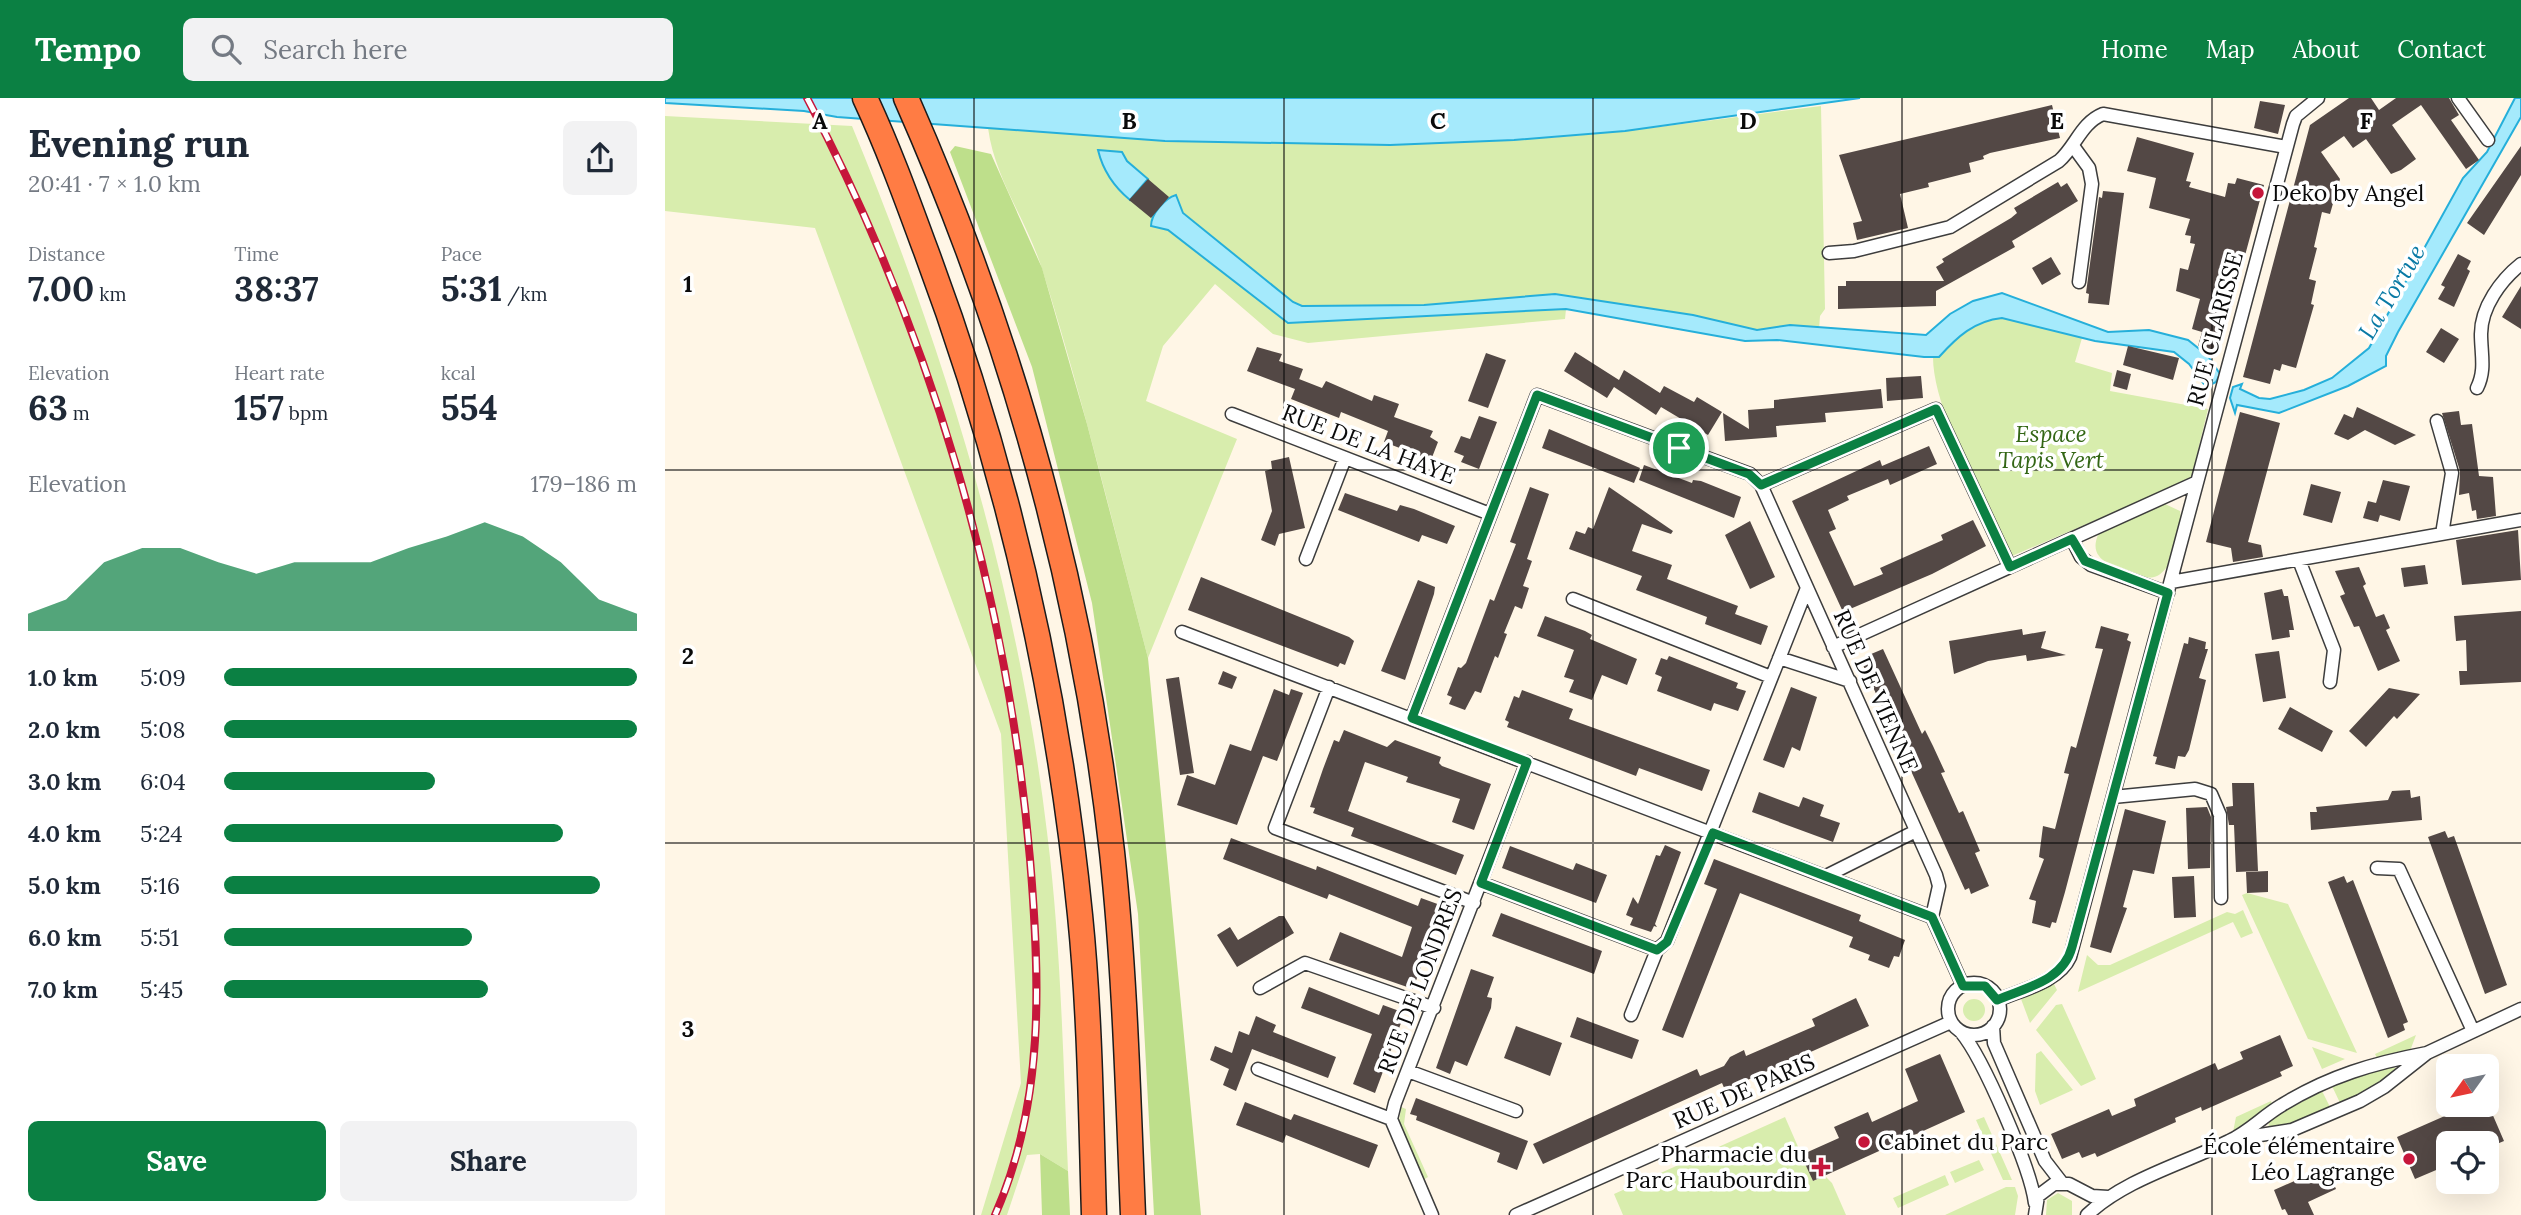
<!DOCTYPE html>
<meta charset="utf-8">
<style>
:root{--surface:#fff;--page:#f2f2f3;--text:#1f2937;--muted:#747a83;--accent:#0b8043}
body{margin:0;font-family:Lora,serif;background:var(--page);color:var(--text);height:100vh;display:flex;flex-direction:column;font-size:26px;white-space:nowrap}
*{box-sizing:border-box;margin:0}
p{font-size:23px;color:var(--muted)}
.icon{flex:none;width:38px;height:38px;fill:none;stroke:currentColor;stroke-width:2;stroke-linecap:round;stroke-linejoin:round}
.map{position:relative;flex:1;overflow:hidden}
.drawer{display:flex;flex-direction:column;background:var(--surface);width:665px}
.drawer>*{flex:none}
.needle{width:46px;rotate:237deg}
.controls{position:absolute;left:1771px;top:956px;display:grid;gap:14px}
.controls a{display:grid;place-items:center;width:63px;height:63px;border-radius:10px;background:var(--surface);box-shadow:0 7px 28px #0002;font-size:35px}
.pin{position:absolute;display:grid;place-items:center;width:60px;height:60px;color:#fff;margin:-30px;border:4px solid #fff;border-radius:50%;box-shadow:0 2px 7px #0007}
.round{display:grid;place-items:center;flex:none;width:74px;height:74px;border-radius:10px;background:var(--page)}
.overview{display:flex;align-items:center;justify-content:space-between;height:119px;padding:0 28px}
h1{font-size:38px;font-weight:700;line-height:52px}
.figures{display:grid;grid-template-columns:repeat(3,1fr);gap:10px;height:119px;padding:7px 28px}
.figures div{display:grid;align-content:center}
.figures b{font-size:35px;font-weight:700}
.figures small{font-size:19px;font-weight:400}
.figures p{font-size:19px}
.chart{height:196px;padding:14px 28px}
.chart p{display:flex;justify-content:space-between}
.chart svg{width:100%;height:126px;margin-top:7px;fill:var(--accent);opacity:.7}
.button{display:flex;gap:14px;margin-top:auto;padding:14px 28px}
.button a{flex:1;height:80px;border-radius:10px;background:var(--accent);color:#fff;font-size:28px;font-weight:700;line-height:80px;text-align:center}
.button a+a{background:var(--page);color:var(--text)}
ul{padding:0 28px;list-style:none;font-size:23px}
li{display:grid;grid-template-columns:112px 84px 1fr;align-items:center;height:52px}
li i{height:18px;border-radius:9px;background:var(--accent)}
header{display:flex;align-items:center;gap:42px;box-sizing:border-box;height:98px;padding:0 35px;background:var(--accent);color:#fff}
header strong{font-size:33px}
nav{display:flex;gap:38px;margin-inline-start:auto;font-size:24px}
.search{width:490px;height:63px;background:var(--page);display:flex;align-items:center;gap:18px;box-sizing:border-box;padding:0 24px;border-radius:10px;color:var(--muted);font-size:26px}
main{display:flex;flex:1;min-height:0}
.map>svg:first-child{display:block}
.green{fill:#d8edad}
.forest{fill:#bedf8b}
.water{fill:#a5eafc;stroke:#25afda;stroke-width:2}
.building{fill:#534845}
.lines{fill:none;stroke-linecap:round;stroke-linejoin:round}
.street-casing{stroke:#3d3d3d;stroke-width:15}
.highway-casing{stroke:#1b1b1b;stroke-width:27}
.street{stroke:#fff;stroke-width:12}
.highway{stroke:#ff7c44;stroke-width:24}
.rail-casing{stroke:#c6163b;stroke-width:8}
.rail{stroke:#fff;stroke-width:5;stroke-dasharray:16;stroke-linecap:butt}
.route-casing{stroke:#fff;stroke-width:14}
.route{stroke:#0b8043;stroke-width:9}
.grid{fill:none;stroke:#0a0a0a;stroke-width:2;stroke-opacity:0.55}
.poi-dot{fill:#c6163b;stroke:#fff;stroke-width:2.5}
.labels{text-anchor:middle;stroke-width:7;stroke-linejoin:round;paint-order:stroke}
.poi-label{font-size:23px;fill:#0a0a0a;stroke:#fff;text-anchor:start}
.street-label{font-size:23px;fill:#0a0a0a;stroke:#fff}
.park-label{font-size:23px;font-style:italic;fill:#336615;stroke:#fff}
.water-label{font-size:24px;font-style:italic;fill:#097aa5;stroke:#fff}
.grid-label{font-size:23px;text-anchor:middle;font-weight:bold;fill:#0a0a0a;stroke:#fff;stroke-width:7;stroke-linejoin:round;paint-order:stroke}
</style>
<header>
<strong>Tempo</strong>
<div class="search"><svg class="icon" aria-label="search" viewBox="0 0 24 24"><circle cx="10" cy="10" r="6"/><path d="M15 15l6 6"/></svg>Search here</div>
<nav><a>Home</a><a>Map</a><a>About</a><a>Contact</a></nav>
</header>
<main>
<section class="drawer">
<div class="overview"><div><h1>Evening run</h1><p>20:41 · 7 × 1.0 km</p></div><a class="round"><svg class="icon" aria-label="share" viewBox="0 0 24 24"><path d="M12 15V3M7 8l5-5 5 5M5 13v7h14v-7"/></svg></a></div>
<div class="figures">
<div><p>Distance</p><b>7.00<small> km</small></b></div>
<div><p>Time</p><b>38:37</b></div>
<div><p>Pace</p><b>5:31<small> /km</small></b></div>
</div>
<div class="figures">
<div><p>Elevation</p><b>63<small> m</small></b></div>
<div><p>Heart rate</p><b>157<small> bpm</small></b></div>
<div><p>kcal</p><b>554</b></div>
</div>
<div class="chart"><p><span>Elevation</span>179–186 m</p>
<svg viewBox="0 0 160 44" preserveAspectRatio="none"><path d="M0 44V38L10 33L20 20L30 15L40 15L50 20L60 24L70 20L80 20L90 20L100 15L110 11L120 6L130 11L140 20L150 33L160 38V44z"/></svg>
</div>
<ul>
<li><b>1.0 km</b>5:09<i style="width:100%"></i></li>
<li><b>2.0 km</b>5:08<i style="width:100%"></i></li>
<li><b>3.0 km</b>6:04<i style="width:51%"></i></li>
<li><b>4.0 km</b>5:24<i style="width:82%"></i></li>
<li><b>5.0 km</b>5:16<i style="width:91%"></i></li>
<li><b>6.0 km</b>5:51<i style="width:60%"></i></li>
<li><b>7.0 km</b>5:45<i style="width:64%"></i></li>
</ul>
<div class="button"><a>Save</a><a>Share</a></div>
</section>
<div class="map">
<svg width="1856" height="1117" viewBox="0 0 1856 1117">
<rect width="100%" height="100%" fill="#fff6e6"/>
<path class="green" d="M1156,8l4,203 -5,7 -1,13 -29,-4 -33,5 -64,-15 -138,-21 -131,11 -122,1 -9,-4 -110,-89 -7,-17 -25,30 17,3 120,94 278,-14 -1,10 -257,24 -35,-9 -58,-50 -52,62 -17,55 91,38 -89,219c-34,-129 -65,-259 -105,-386 -15,-50 -48,-92 -55,-144 175,13 348,20 523,12 104,-5 207,-21 310,-34z
M0,18l187,10c93,225 166,463 195,706 14,112 16,226 21,339l-28,-17 -13,1 -20,60h-26l40,-132 -20,-349 -186,-506 -150,-17z
M1337,220l80,20 -7,24 37,11 -2,18 98,18 -17,70 -179,77c-25,-52 -79,-144 -79,-199l6,-1c18,-19 35,-35 63,-38z
M1500,406l15,7 1,7 -14,49c-4,5 -8,9 -13,10 -8,2 -16,-2 -23,-5 -19,-6 -45,-13 -32,-39z
M1582,795l41,11 69,149 -49,-14 -66,-144z
M1578,812l10,23 -12,5 -8,-16 -155,70 9,-37 11,10h12l117,-53 8,2z
M1389,886l3,6 -27,33 -9,-24z
M1298 912a11 11 0 1 1 22 0a11 11 0 1 1-22 0Z
M1397,906l34,75 -15,7 -45,-56 20,-25z
M1751,937l-6,16 -33,7 -2,-4z
M1647,949l33,12 -23,10z
M1376,953l32,39 -33,15 -5,-14 1,-37z
M1728,968l3,3 -15,15 -40,21 -9,-19 29,-13z
M1657,993l9,18 -42,17 -21,2 2,-9z
M1606,1003l1,3 -39,28 3,-15z
M736,1009l5,2 -2,15 24,53 -5,3 -24,-57z
M1120,1019l28,64 12,-5 7,7 14,32h-223l-9,-21z
M1319,1019l28,63h-9l-27,-60z
M1314,1062l5,10 -29,13 -5,-11z
M1280,1077l4,10 -51,23 -5,-10z
M1341,1089h9l3,9 -3,19h-70z
M1393,1095l14,8v14h-26l1,-15z"/>
<path class="forest" d="M290,48l36,8 51,114 45,156 61,234 53,557h-47l-16,-301 -46,-311 -60,-236 -82,-215z
M375,1056l28,17 2,44h-28z"/>
<path class="water" d="M0,0h1195l-235,33 -111,9 -124,5 -225,-4 -328,-24 -33,-6 -139,-8z
M1850,0h6v19l-123,215 -12,24v10l-38,20 -69,27 -42,-8 -2,8 -5,-15 3,-11 9,-3 -2,5 19,9 11,1 34,-9 28,-12 37,-30 94,-170 24,-26z
M433,52l24,2 5,9 21,18 -18,21c-17,-14 -27,-29 -32,-50z
M511,97l7,18 110,89 9,4 122,-1 131,-11 138,21 64,15 33,-5 136,10 24,-21 23,-13 29,-8 106,39 41,-2 39,10 20,16 12,18 -4,8 -10,5 -17,-23 -15,-12 -79,-11 -93,-23c-28,3 -45,19 -63,39h-15l-147,-17 -32,1 -179,-32 -278,14 -120,-93 -17,-4c0,-12 14,-28 25,-31z"/>
<path class="building" d="M1684,0h22l8,12 17,-12h53l10,17 -8,5 28,40 -13,9 -45,-64 -29,20 24,34 -15,11 -10,4 -25,-35 -13,9 -9,-12 -23,16 19,27 -10,35 -8,-2 -8,35 3,1 -8,31 7,2 -5,23 3,1 -18,63 -14,-4 -2,7 -6,-2 -4,15 -27,-7 67,-252z
M1595,3l25,4 -7,29 -24,-6z
M1387,7l8,33 -70,15 -7,3 1,3 -15,4 2,9 -43,11 1,4 -29,7 8,34 -51,12 -4,-17 9,-2 -23,-66z
M1472,39l57,16 -8,28 5,1 -2,5 36,10 3,-14 7,1 2,-6 27,7 -45,167 -21,-6 4,-14 -10,-3 8,-30 -24,-8 4,-23 8,2 7,-26 -5,-1 1,-7 -6,-1 5,-16 -41,-11 7,-30 -29,-7z
M1856,48v29l-37,60 -17,-12z
M483,81l21,18 -18,21 -22,-18z
M1393,84l3,5 6,-4 11,18 -66,40 3,6 -79,44v15l-98,3v-23h8v-5h98l-8,-14 8,-5 -2,-3 69,-41 6,-5 -3,-5z
M1438,93l21,2 -15,112 -21,-2 1,-9 -3,-1 13,-96 3,1z
M1793,156l13,7 -4,8 3,2 -16,36 -16,-8 7,-12 -4,-2z
M1386,159l10,17 -19,11 -10,-17z
M1856,188v43l-19,-12z
M1776,230l18,11 -15,24 -18,-11z
M1463,248l51,12 -6,22 -50,-15z
M592,249l25,7 -3,7 24,8 -6,16 2,-6 23,9 4,-7 46,20 2,-6 25,9 -5,13 39,14 -3,6 8,5 -7,18 -47,-18 4,-11 -47,-19 -2,6 -48,-19 4,-10 -48,-18z
M910,254l44,28 5,-10 36,23 4,-7 30,16 3,-5 25,15 -14,23 -47,-28 -5,8 -42,-28 -7,11 -43,-27z
M821,255l20,7 -18,48 -20,-7z
M1452,272l14,4 -4,16 -14,-4z
M1256,278l2,22 -36,3 -1,-23z
M1216,291l2,19 -58,5 1,9 -50,4 1,11 -52,4 -2,-28 26,16 -1,-19 26,-2v-8z
M1692,309l59,28 -21,10 -30,-15 -17,10 -14,-6 10,-20 9,4z
M1794,313l2,14 11,-1 7,52 14,1 3,39 -19,3 -1,-9 -4,1 -3,-18 -10,2 1,-24 -18,-58z
M1575,314l40,11 -32,119 13,3 2,12 -30,5 -2,-14 -25,-6z
M814,318l18,6 -18,47 -18,-7 3,-6 -10,-4 7,-16 9,3z
M884,331l91,39 -6,15 -92,-35z
M1264,348l8,18 -47,21 -2,-6 -41,17 2,4 -21,10 8,19 -7,3 25,54 29,-12 -3,-6 63,-28 -2,-5 32,-15 13,26 -54,28 -89,38 -51,-111 88,-41 2,6z
M624,359l16,71 -26,6 -4,12 -14,-6 11,-29 -7,-40 7,-2 -1,-8z
M979,367l48,18 1,-3 8,1 40,16 -7,21 -95,-38z
M1718,382l27,6 -10,35 -20,-6 -2,7 -15,-4 5,-17 8,2z
M1646,386l30,8 -9,31 -29,-8z
M865,389l19,7 -22,65 5,2 -9,25 6,2 -7,21 -7,-3 -11,27 3,1 -9,24 -3,-2 -14,37 -6,-2 -10,19 -16,-6 3,-7 -5,-2 11,-28 3,1 5,-5 24,-64 4,2 22,-57 -6,-2z
M944,389l64,44 -2,3 -29,-10 -10,27 40,14 -5,14 71,27 -3,8 33,12 -7,19 -56,-21 2,-7 -71,-27 6,-14 -73,-27 7,-18 9,3 3,-7 5,2z
M680,395l52,18 3,-6 14,4 41,17 -8,18 -25,-9 -3,7 -81,-32z
M1085,423l25,56 -25,12 -25,-54z
M1853,432l3,50 -59,5 -6,-45z
M1760,467l3,19 -24,3 -3,-19z
M1694,469l7,17 -3,2 13,31 8,-3 6,14 -4,2 14,31 -22,10 -19,-45 -5,1 -14,-31 5,-2 -10,-23z
M536,479l148,60 5,4 -9,24 -5,-2 -2,4 -150,-57z
M753,482l17,7 -1,7 -29,86 -24,-9z
M1617,491l2,7h4l6,34h-5l1,7 -18,3 -8,-47z
M1856,513v71l-61,3 -1,-14h8l-1,-31 -10,1 -2,-25z
M880,518l40,15 7,4 -2,4 47,20 -10,26 -25,-10 -10,25 -23,-8 5,-12 -10,-3 10,-27 -37,-14z
M1436,528l28,8 -2,6 4,2 -66,250 -9,31 -4,-1 -2,6 -18,-5 4,-22 -7,-2 15,-40 -5,-2 4,-31 12,3 14,-55 -5,-1 7,-27 5,2 27,-99 -8,-1z
M1357,531l1,6 23,-4 -5,17 25,7 -39,6 -1,-6 -38,6 -34,13 -5,-33z
M1524,539l17,5 -1,7h3l-9,29 7,2 -17,70 -4,7 -7,-1 -3,13 -20,-5 2,-7 -4,-1 31,-113 4,1z
M1218,551l39,85 3,-4 8,16 12,26 -4,1 18,40 4,-2 17,40 -5,2 14,33 -18,8 -2,-6 -4,2 -102,-225 4,-2 -3,-6z
M1614,553l7,47 -23,4 -8,-48z
M1004,558l69,27 -2,5 10,3 -8,20 -24,-8 -3,8 -54,-20 5,-14 -7,-3 6,-16 6,2z
M558,573l14,6 -5,12 -14,-5z
M514,579l15,96 -14,2 -14,-96z
M1126,589l26,10 -17,54 -8,-4 -8,21 -21,-8z
M1724,590l31,6 -23,25 -3,-3 -28,31 -17,-16z
M609,591l15,6 2,-6 12,4 -26,68 -14,-5 -26,69 -60,-20 10,-30 28,10 15,-41 21,7z
M857,592l51,19 -4,10 141,51 -8,21 -63,-23 -3,8 -129,-49 2,-5 -4,-2 9,-24 5,2z
M1625,609l43,24 -11,21 -44,-23z
M679,632l43,17 8,-7 46,17 -2,6 3,3 49,18 -17,46 -22,-8 8,-23 -54,-17 2,-5 -43,-15 -17,49 116,44 -8,20 -105,-39 3,-8 -41,-15 2,-5 -5,-1 13,-38 11,-29 5,2z
M1567,685h22l4,88 -22,1 -2,-47h-5l-3,-18 7,-1z
M1745,692l1,8 9,-2 2,24 -111,10 -1,-18h7l-1,-5 72,-7 4,-9z
M1094,694l40,15 4,-10 21,8 -4,11 20,7 -7,19 -81,-30z
M1542,709l4,10 -1,51 -22,1 -2,-61z
M1460,711l41,12 -12,53 -21,-4 -10,37 4,1 -16,45 -21,-6z
M1780,733l3,7 6,-2 53,149 -22,9 -57,-157z
M566,740l85,32 1,-4 101,40 3,-8 22,8 -30,83 -84,-29 11,-28 62,25 10,-30 -83,-33 -2,5 -104,-40z
M1000,747l16,7 -26,72 2,3 -3,-1 -3,6 -21,-7 3,-7 -7,-3 7,-18 5,7 18,-49 4,1z
M845,748l63,24 3,-7 31,12 -11,28 -94,-35z
M1049,761l147,56 -2,6 46,19 -6,17 -5,-1 -5,12 -21,-8 2,-5 -21,-8 4,-10 -113,-44 -57,145 -21,-8 55,-141 -13,-5z
M1603,773v21l-21,1 -1,-21z
M1529,778l2,41 -22,1 -2,-41z
M1679,778l3,7 6,-3 55,142 -5,2 2,6 -17,8 -60,-156z
M836,815l101,38 -8,23 -102,-38z
M614,818h5l10,17 -57,34 -20,-32 13,-8 8,13z
M806,871l23,8 -7,20 5,1 -1,10 -24,58 -12,-5 -5,13 -14,-6z
M644,889l70,28 4,-10 19,7 -4,10 3,1 -26,70 -22,-9 19,-50 -71,-26z
M1191,900l13,28 -144,64 -3,-7 -179,81 -10,-20 164,-75 3,7 24,-10 6,-9 14,-7 2,6 69,-30 -3,-7z
M591,918l20,9 -3,7 63,25 -8,21 -76,-29 -16,42 -13,-6 6,-16 -19,-9 5,-14 17,7 7,-22 10,4z
M912,919l62,23 -7,19 -62,-22z
M851,928l46,17 -12,33 -46,-18z
M1615,937l13,31 -13,6 2,4 -80,35 -1,-4 -26,11 1,4 -79,35 -2,-4 -13,5 -3,-6 -17,7 -11,-25 58,-25 3,7 24,-10 -2,-7 81,-36 3,7 25,-11 -3,-7z
M1275,956l25,58 -152,69 -12,-26 38,-17 -5,-11 34,-15 4,10 46,-21 -13,-32z
M751,1000l112,43 -11,29 -20,-8 3,-9 -84,-33 1,-4 -7,-2z
M580,1004l46,18 3,-6 84,31 -9,23 -83,-33 -3,8 -47,-18z
M1807,1006h16l16,37 -17,7v-5h-39v22l-33,14 -18,-42z
M1661,1069l10,22 -28,13 6,13h-26l-3,-6 -3,1 -8,-20z"/>
<g class="lines">
<g class="street-casing">
<path id="street" d="M1793,0l30,42
M1408,48l16,22 3,16 -13,98
M1164,155l25,-2 96,-24 109,-66c17,-15 22,-38 44,-47l183,33
M1812,290c9,-18 4,-34 4,-54 0,-27 20,-54 40,-70
M567,316l258,100
M1772,323l15,52 -10,61
M1096,387l175,390 3,11 -7,31
M1407,441l9,18 10,8 77,28
M641,461l39,-101
M1634,462l35,90 -4,32
M1506,484l350,-62
M908,501l198,78
M517,534l750,285
M1168,549l362,-164
M1114,560l71,23
M664,589l-54,141 199,75
M747,620l125,-323 213,79 11,11 175,-76 74,158
M1448,699l82,-8 16,5 9,21 1,83
M1712,770l22,1 74,162
M1161,778l90,-45
M816,785l176,67
M1267,819l31,69
M1283 911a26 26 0 1 1 52 0a26 26 0 1 1-52 0Z
M595,890l45,-25 129,45
M1333,902c23,-10 61,-18 72,-43l223,-833 3,-8 22,-18
M966,917l26,-65 10,-9 140,-353
M1328,928l1,17 51,118 17,22
M1296,934c22,26 70,137 74,171
M593,971l133,50
M743,973l108,40
M1576,1040l51,-8 68,-29 24,-14 43,-34 94,-44
M767,1117l-41,-96 4,-16 132,-341
M851,1117l435,-193
M1370,1117l3,-19 16,-12h15l23,12 16,1
M1422,1117c38,-36 96,-51 142,-74 20,-9 34,-25 53,-36 47,-29 92,-42 145,-52"/>
</g>
<g class="highway-casing">
<path id="highway" d="M200,0c22,47 40,96 58,145 82,217 134,441 157,672 10,99 11,200 14,300
M241,0c106,239 177,494 206,754 13,121 16,242 21,363"/>
</g>
<use href="#street" class="street"/>
<use href="#highway" class="highway"/>
<g class="rail-casing">
<path id="rail" d="M142,0c125,237 200,495 223,761 10,121 15,243 -35,356"/>
</g>
<use href="#rail" class="rail"/>
</g>
<g class="lines">
<g class="route-casing">
<path id="route" d="M872,297l212,79 12,11 175,-76 74,158 62,-28 13,22 83,32 -96,354c-9,34 -45,40 -75,53l-12,-14h-22l-31,-69 -219,-84 -46,109 -10,8 -176,-67 46,-121 -115,-44z"/>
</g>
<use href="#route" class="route"/>
</g>
<path class="grid" d="M309,0v1117M619,0v1117M928,0v1117M1237,0v1117M1547,0v1117M0,372h1856M0,745h1856"/>
<g class="poi-dot">
<circle cx="1593" cy="95" r="7"/>
<circle cx="1199" cy="1044" r="7"/>
<circle cx="1744" cy="1061" r="7"/>
<path d="M1152.5 1058.5h7v7h7v7h-7v7h-7v-7h-7v-7h7z"/>
</g>
<g class="labels">
<g class="poi-label">
<text x="1607" y="103">Deko by Angel</text>
<text x="1213" y="1052">Cabinet du Parc</text>
<text x="1730" y="1056" text-anchor="end">École élémentaire<tspan x="1730" dy="26">Léo Lagrange</tspan></text>
<text x="1142" y="1064" text-anchor="end">Pharmacie du<tspan x="1142" dy="26">Parc Haubourdin</tspan></text>
</g>
<g class="street-label">
<text transform="translate(1550 231) rotate(-75)" y="8">RUE CLARISSE</text>
<text transform="translate(704 346) rotate(21)" y="8">RUE DE LA HAYE</text>
<text transform="translate(1211 593) rotate(66)" y="8">RUE DE VIENNE</text>
<text transform="translate(755 883) rotate(-69)" y="8">RUE DE LONDRES</text>
<text transform="translate(1079 993) rotate(-24)" y="8">RUE DE PARIS</text>
</g>
<g class="park-label">
<text x="1386" y="344">Espace<tspan x="1386" dy="26">Tapis Vert</tspan></text>
</g>
<g class="water-label">
<text transform="translate(1727 194) rotate(-59)" y="8">La Tortue</text>
</g>
</g>
<g class="grid-label">
<text x="155" y="31">A</text>
<text x="464" y="31">B</text>
<text x="773" y="31">C</text>
<text x="1083" y="31">D</text>
<text x="1392" y="31">E</text>
<text x="1701" y="31">F</text>
<text x="23" y="194">1</text>
<text x="23" y="566">2</text>
<text x="23" y="939">3</text>
</g>
</svg>
<div class="controls">
<a><svg class="needle" viewBox="-14 -14 28 28"><path d="M0-13l5 13h-10z" fill="#e53935"/><path d="M0 13l5-13h-10z" fill="#747a83"/></svg></a>
<a><svg class="icon" aria-label="locate" viewBox="0 0 24 24"><circle cx="12" cy="12" r="6"/><path d="M12 2v4M12 18v4M2 12h4M18 12h4"/></svg></a>
</div>
<div class="pin" style="left:1014px;top:350px;background:#1e9e55"><svg class="icon" aria-label="arrive" viewBox="0 0 24 24"><path d="M6 21V4h12l-3 4 3 4H6"/></svg></div>
</div>
</main>
